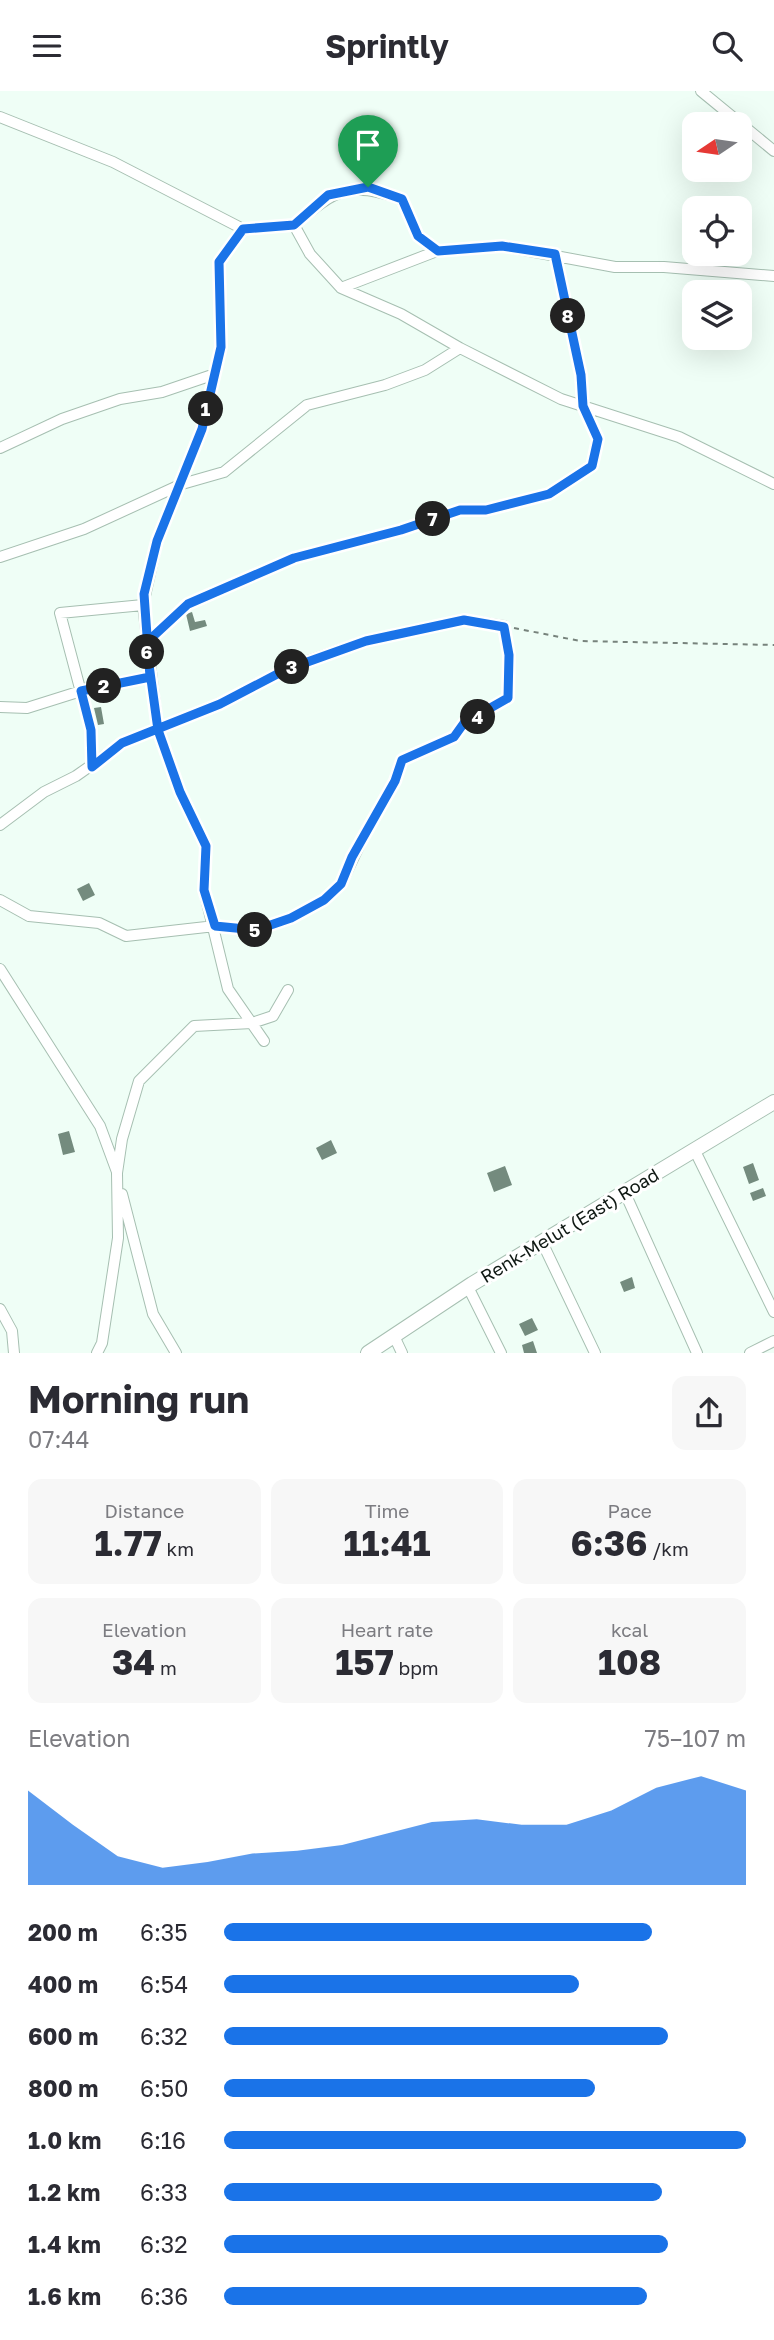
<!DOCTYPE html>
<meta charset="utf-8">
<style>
:root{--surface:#fff;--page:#f7f7f7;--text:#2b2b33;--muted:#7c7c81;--accent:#1a73e8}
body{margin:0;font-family:"Golos Text",sans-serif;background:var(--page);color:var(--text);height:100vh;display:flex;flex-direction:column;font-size:26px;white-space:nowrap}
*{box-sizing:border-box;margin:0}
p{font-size:23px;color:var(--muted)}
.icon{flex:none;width:38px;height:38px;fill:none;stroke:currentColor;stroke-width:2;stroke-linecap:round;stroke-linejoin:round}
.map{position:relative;height:1262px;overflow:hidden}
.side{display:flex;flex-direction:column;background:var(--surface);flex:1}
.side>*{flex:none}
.needle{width:46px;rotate:257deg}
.buttons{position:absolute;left:682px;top:21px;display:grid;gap:14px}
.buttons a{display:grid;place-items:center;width:70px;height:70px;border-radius:14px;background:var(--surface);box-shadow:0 7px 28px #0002;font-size:35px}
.pin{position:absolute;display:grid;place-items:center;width:60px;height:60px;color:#fff;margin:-72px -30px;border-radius:50% 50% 50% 0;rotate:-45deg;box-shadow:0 0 7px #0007}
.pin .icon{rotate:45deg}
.km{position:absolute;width:35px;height:35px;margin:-18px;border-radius:50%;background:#222;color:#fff;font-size:19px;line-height:35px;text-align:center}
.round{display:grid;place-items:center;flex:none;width:74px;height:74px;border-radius:14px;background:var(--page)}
.summary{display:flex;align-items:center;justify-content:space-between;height:119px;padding:0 28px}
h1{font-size:38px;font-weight:700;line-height:52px}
.stats{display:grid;grid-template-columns:repeat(3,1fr);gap:10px;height:119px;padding:7px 28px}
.stats div{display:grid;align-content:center;border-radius:14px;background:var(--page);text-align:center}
.stats b{font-size:35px;font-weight:700}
.stats small{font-size:19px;font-weight:400}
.stats p{font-size:19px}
.chart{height:196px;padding:14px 28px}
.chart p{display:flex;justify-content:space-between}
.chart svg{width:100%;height:126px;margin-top:7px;fill:var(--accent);opacity:.7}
ul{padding:0 28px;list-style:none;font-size:23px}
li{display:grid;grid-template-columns:112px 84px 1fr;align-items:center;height:52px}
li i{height:18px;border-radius:9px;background:var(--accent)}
header{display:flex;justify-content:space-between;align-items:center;height:91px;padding:0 28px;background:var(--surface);font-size:32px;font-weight:700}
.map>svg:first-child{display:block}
.building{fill:#748b7e}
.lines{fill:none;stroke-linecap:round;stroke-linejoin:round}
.minor-casing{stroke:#a6bfb1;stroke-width:12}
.major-casing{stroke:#a6bfb1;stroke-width:16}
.path{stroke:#77837c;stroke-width:2;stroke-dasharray:5 5;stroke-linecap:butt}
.minor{stroke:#fff;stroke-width:10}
.major{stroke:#fff;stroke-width:14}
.route-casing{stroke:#fff;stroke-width:14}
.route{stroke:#1a73e8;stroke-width:9}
.labels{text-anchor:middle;stroke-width:6;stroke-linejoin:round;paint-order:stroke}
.street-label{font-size:18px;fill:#0f1813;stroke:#fff}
</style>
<header><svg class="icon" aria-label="menu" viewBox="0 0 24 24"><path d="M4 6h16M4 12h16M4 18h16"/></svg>Sprintly<svg class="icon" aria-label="search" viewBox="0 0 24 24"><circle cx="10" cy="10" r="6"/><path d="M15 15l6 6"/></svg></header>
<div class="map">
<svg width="774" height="1262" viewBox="0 0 774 1262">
<rect width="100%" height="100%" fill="#effef6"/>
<path class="building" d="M192,521l3,10 10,-2 2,6 -17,5 -4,-17z
M101,616l3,17 -6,1 -4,-17z
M89,792l6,12 -12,6 -6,-12z
M69,1040l6,21 -12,3 -5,-21z
M331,1049l6,13 -15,7 -6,-12z
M753,1072l6,17 -10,4 -6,-17z
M505,1075l7,19 -18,7 -7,-19z
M763,1097l3,8 -13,5 -3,-8z
M632,1186l3,11 -11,4 -4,-10z
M532,1227l6,12 -13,6 -6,-12z
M533,1250l4,12h-13l-2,-8z"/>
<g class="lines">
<g class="minor-casing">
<path id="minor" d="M701,0l73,60
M0,26l113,45 130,67 51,-4 16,29 31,34 60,26 59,34 101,51 118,38 95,47
M294,134c42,-36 54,-44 108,-26l16,37 19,15
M243,138l-24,33 2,85 -19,82 -45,113 -14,63 15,125 22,62 26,54 -2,44 24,99 36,52
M341,197l96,-37 65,-5 113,21h49l110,9
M0,357l62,-29 58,-20 42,-7 53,-18
M0,466l84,-28 98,-45 42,-12 83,-67 78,-20 40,-15 35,-22
M146,552l42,-39 106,-46 107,-28 59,-20h26l63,-16 43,-28 6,-27 -15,-33 -2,-31 -26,-121
M0,616l27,1 54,-17 69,-14
M92,676l-1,-37 -31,-117 83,-8
M0,734l44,-33 32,-16 47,-33 97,-39 65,-35 81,-28 98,-21 40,6
M0,809l29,16 70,7 27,13 89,-10 41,4 35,-12 33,-18 17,-16 20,-42
M0,878l100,157 17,46
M695,1060l79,161
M625,1102l72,160
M122,1103l31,120 23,39
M542,1151l53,111
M468,1196l33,66
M0,1218l12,22 2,22
M394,1245l8,17
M97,1262l5,-10 16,-105 -1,-65 5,-34 17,-58 55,-55 58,-3 21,-7 15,-26
M750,1262l24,-12"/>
</g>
<g class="major-casing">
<path id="major" d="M368,1262l104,-69 302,-182"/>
</g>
<path class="path" d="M514,537l66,13 194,4
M366,741l29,-52 7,-20 52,-23 10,-14 44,-25 -2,-62"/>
<use href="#minor" class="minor"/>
<use href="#major" class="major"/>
</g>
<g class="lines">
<g class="route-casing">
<path id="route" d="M368,96l-40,8 -34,30 -51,4 -24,33 2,85 -19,82 -45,112 -13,53 6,83 -69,14 10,39 1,37 30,-24 98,-39 65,-34 81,-29 98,-21 40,7 5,28 -1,43 -44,25 -10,14 -52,23 -7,21 -43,76 -11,27 -17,16 -33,18 -35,12 -41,-4 -11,-36 2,-44 -26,-54 -22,-62 -12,-87 42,-39 106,-46 107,-28 59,-20h26l63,-16 43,-28 6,-27 -15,-33 -2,-31 -26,-121 -53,-8 -64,5 -20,-15 -16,-37 -34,-12"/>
</g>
<use href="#route" class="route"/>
</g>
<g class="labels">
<g class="street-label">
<text transform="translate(570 1135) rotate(-31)" y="6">Renk-Melut (East) Road</text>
</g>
</g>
</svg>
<div class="buttons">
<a><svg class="needle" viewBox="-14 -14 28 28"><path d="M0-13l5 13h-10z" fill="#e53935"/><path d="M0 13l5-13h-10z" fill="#7c7c81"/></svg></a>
<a><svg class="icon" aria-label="locate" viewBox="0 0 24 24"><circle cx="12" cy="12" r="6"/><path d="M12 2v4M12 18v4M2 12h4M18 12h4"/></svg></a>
<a><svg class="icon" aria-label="layers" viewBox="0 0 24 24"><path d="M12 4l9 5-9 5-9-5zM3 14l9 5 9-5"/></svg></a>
</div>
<div class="pin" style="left:368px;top:96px;background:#1e9e55"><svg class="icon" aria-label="arrive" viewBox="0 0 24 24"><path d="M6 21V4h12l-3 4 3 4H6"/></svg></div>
<b class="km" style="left:206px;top:318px">1</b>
<b class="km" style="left:104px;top:595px">2</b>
<b class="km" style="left:292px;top:576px">3</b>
<b class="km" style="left:478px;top:626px">4</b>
<b class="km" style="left:255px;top:839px">5</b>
<b class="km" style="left:147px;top:561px">6</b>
<b class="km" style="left:433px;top:428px">7</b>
<b class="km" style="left:568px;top:225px">8</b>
</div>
<section class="side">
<div class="summary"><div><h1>Morning run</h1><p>07:44</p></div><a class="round"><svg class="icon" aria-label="share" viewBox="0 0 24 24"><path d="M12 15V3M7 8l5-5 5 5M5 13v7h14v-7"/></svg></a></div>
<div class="stats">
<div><p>Distance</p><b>1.77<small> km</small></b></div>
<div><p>Time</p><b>11:41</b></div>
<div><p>Pace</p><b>6:36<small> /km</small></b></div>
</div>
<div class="stats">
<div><p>Elevation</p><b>34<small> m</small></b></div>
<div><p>Heart rate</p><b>157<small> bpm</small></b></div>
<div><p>kcal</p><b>108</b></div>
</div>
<div class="chart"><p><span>Elevation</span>75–107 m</p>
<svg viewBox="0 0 160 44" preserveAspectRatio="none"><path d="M0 44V11L10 23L20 34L30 38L40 36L50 33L60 32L70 30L80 26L90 22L100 21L110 23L120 23L130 18L140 10L150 6L160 11V44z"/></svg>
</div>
<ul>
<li><b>200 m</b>6:35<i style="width:82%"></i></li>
<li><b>400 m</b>6:54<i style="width:68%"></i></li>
<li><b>600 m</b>6:32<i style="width:85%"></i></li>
<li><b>800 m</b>6:50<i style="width:71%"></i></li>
<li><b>1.0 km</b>6:16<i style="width:100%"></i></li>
<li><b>1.2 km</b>6:33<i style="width:84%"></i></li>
<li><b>1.4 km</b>6:32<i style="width:85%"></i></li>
<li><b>1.6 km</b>6:36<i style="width:81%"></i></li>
</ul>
</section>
